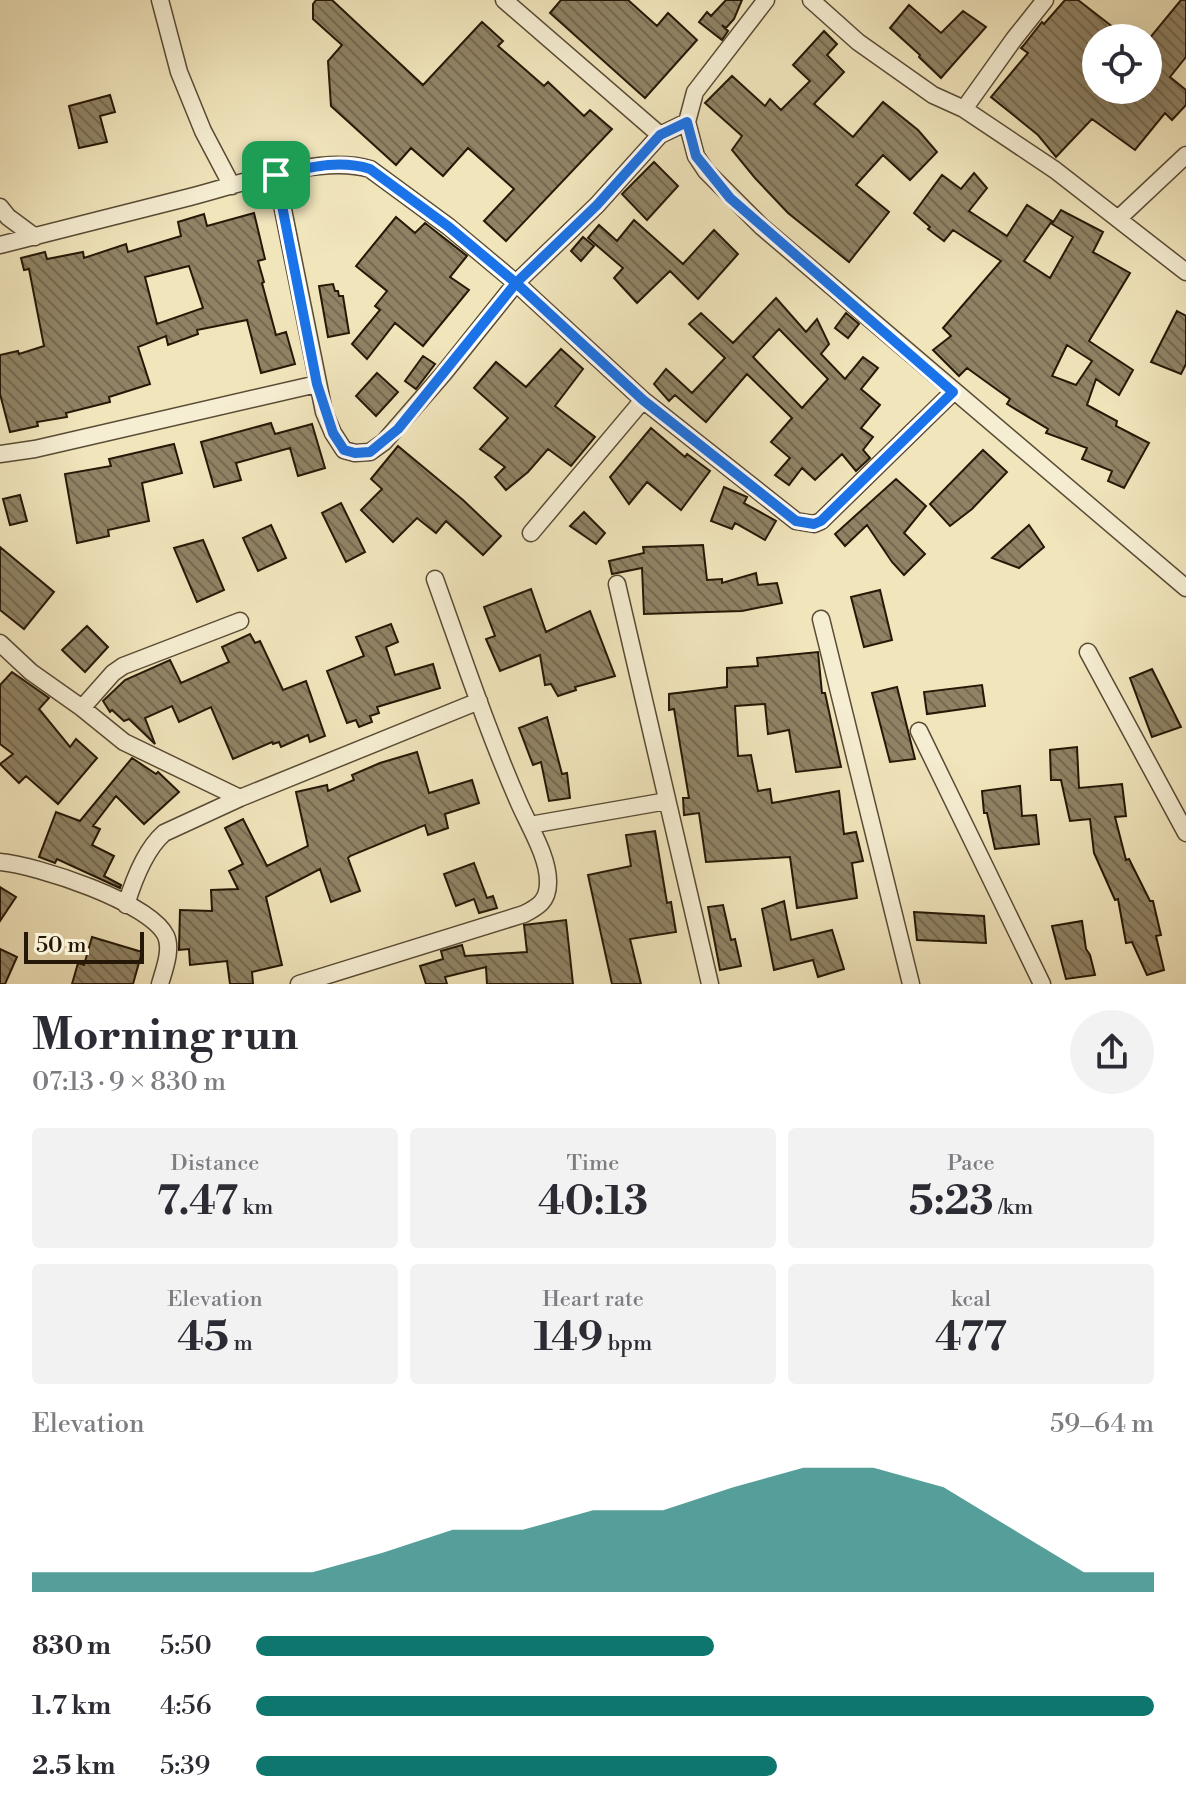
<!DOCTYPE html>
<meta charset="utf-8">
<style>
:root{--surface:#fff;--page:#f2f2f3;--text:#2b2b33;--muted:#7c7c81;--accent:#0f766e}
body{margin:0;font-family:"Libre Bodoni",serif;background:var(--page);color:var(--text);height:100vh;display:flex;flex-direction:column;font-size:30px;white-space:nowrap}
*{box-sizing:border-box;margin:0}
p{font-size:26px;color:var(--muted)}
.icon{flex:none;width:44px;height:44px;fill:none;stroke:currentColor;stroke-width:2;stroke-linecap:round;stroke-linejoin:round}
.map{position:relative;height:984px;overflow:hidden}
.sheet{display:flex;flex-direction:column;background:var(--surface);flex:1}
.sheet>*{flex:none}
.tools{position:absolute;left:1082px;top:24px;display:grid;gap:16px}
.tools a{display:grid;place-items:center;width:80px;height:80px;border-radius:50%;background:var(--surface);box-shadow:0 8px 32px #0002;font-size:40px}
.scale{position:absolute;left:24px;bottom:20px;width:120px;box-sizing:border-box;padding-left:8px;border:4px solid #261806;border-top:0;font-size:22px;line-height:28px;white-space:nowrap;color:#261806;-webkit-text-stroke:6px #f6eed3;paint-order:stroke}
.pin{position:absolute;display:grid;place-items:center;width:68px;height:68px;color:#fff;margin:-34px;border-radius:16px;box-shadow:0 4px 12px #0006}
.round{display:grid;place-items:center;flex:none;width:84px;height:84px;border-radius:42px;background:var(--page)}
.headline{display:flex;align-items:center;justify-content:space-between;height:136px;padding:0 32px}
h1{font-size:44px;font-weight:700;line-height:60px}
.stats{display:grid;grid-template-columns:repeat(3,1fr);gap:12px;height:136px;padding:8px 32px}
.stats div{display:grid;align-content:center;border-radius:8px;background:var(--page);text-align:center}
.stats b{font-size:40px;font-weight:700}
.stats small{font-size:22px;font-weight:400}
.stats p{font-size:22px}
.chart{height:224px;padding:16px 32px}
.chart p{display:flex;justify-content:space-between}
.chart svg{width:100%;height:144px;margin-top:8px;fill:var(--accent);opacity:.7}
ul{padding:0 32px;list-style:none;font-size:26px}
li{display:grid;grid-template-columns:128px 96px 1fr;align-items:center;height:60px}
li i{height:20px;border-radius:10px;background:var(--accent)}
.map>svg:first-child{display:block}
.building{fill:url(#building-back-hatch);stroke:#261806;stroke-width:2;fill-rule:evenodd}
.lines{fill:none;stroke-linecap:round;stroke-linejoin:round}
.street-casing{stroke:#594b34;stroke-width:19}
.street{stroke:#f6eed3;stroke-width:16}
.route-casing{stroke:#fff;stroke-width:16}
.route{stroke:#1a73e8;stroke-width:10}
</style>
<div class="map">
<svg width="1186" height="984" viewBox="0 0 1186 984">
<defs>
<pattern id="building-back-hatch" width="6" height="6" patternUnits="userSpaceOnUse" patternTransform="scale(2)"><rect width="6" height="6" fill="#908365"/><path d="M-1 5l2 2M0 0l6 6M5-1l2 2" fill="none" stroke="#756a51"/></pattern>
</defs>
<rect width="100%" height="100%" fill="#f1e5bc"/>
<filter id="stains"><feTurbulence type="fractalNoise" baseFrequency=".0025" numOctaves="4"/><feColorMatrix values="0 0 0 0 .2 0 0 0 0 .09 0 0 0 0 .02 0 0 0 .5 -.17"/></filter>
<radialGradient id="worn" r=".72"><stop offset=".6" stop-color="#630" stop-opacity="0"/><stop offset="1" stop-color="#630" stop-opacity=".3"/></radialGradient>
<path class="building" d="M316,0h16l91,85 59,-63 21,19 -5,5 46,40 4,-4 36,34 6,-6 22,19 -106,112 -22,-20 30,-32 -46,-41 -25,28 -32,-28 -15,17 -65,-59 -3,-45 14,-16 -29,-26v-15z
M561,0h67l29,26 11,-13 29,27 -52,58 -95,-85z
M726,0h16l-8,19 -8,9 -4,-3 6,6 -6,9 -23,-18 8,-10 4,4z
M1065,0h13l49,38h-31v52h52v-50l33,-40h5v57l-16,20 16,13v15l-14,15 -7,-7 -30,37 -43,-31 -36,38 -18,-22 -47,-38 37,-44 -7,-5 2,-2 19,-24 2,2z
M909,5l32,28 22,-22 23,16 -45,51 -22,-21 1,-2 -30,-27z
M824,31l13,13 -10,11 17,17 -30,32 39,33 30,-35 35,28 19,22 -27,28 -27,-25 -27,30 33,27 -40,50 -61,-49 -33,-35 -23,-28 10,-14 -37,-33 27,-27 33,30 5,-7 11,11 29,-29 -17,-16z
M110,95l5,17 -15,4 7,26 -28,6 -10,-42z
M654,162l24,24 -31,34 -25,-26z
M974,173l13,15 -18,23 38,25 20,-31 25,16 -28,40 26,17 23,-41 -21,-13 9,-14 42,22 -10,20 37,21 -41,68 44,29 -14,25 -23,-16 -9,26 30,16 -1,5 33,17 -25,45 -16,-7 4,-10 -30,-12 5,-11 -41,-15 2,-4 -41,-25 3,-5 -43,-31 -8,8 -26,-26 18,-14 -8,-8 58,-67 -48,-31 -9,11 -16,-12 2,-2 -16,-14 28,-38 19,14zM1067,345l25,16 -16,24 -24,-9z
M254,213l11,46 -7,2 6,21 -2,1 14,52 10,-3 9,32 -34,9 -14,-53 -50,10 1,4 -30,11 -2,-9 -28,11 12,37 -41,13 1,5 -44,11 1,4 -30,5 1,4 -28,6 -10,-38v-39l18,-4 1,3 25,-8 -15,-77 -5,1 -3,-12 24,-6 2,7 36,-7 1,6 42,-14 2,8 53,-16 -3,-14 26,-8 3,12zM189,266l14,42 -46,16 -12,-47z
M396,217l19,16 10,-10 42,33 -17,21 19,13 -46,56 -28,-23 -28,36 -15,-15 28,-34 -5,-4 12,-15 -31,-25z
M634,220l49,44 31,-34 24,24 -40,45 -28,-28 -33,32 -23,-25 9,-10 -35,-30 11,-13 18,16z
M583,237l11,9 -13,15 -10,-10z
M333,284l2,7h3l1,5h4l6,37 -21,4 -9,-51z
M776,298l30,34 11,-13 12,25 -8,10 24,25 18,-22 15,11 -17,21 19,16 -19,23 12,9 -10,13 7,8 -14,13 -14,-17 -27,26 -13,-12 -13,17 -14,-10 15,-17 -19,-16 21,-24 -45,-44 -41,48 -31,-27 -6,6 -15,-17 12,-15 26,24 33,-35 -36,-34 12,-11 32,30zM779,329l49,50 -26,29 -49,-51z
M1177,311l9,5v48l-5,10 -30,-12z
M846,313l13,11 -11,14 -13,-10z
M561,349l22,20 -28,37 40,31 -24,29 -23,-17 -20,23 -22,18 -11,-13 10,-10 -25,-18 28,-31 -34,-30 22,-26 30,25z
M423,356l12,8 -19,25 -11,-8z
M377,373l21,19 -22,24 -20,-20z
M271,423l4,11 37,-10 13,44 -27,8 -8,-28 -54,15 5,17 -27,7 -13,-45z
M651,428l34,29 2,-3 23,17 -29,39 -34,-28 -18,22 -19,-27z
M174,444l8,29 -40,10 7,38 -41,9 1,6 -32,7 -12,-69 46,-8 -2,-7z
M398,446l65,54 38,36 -18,19 -37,-34 -10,12 -19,-15 -24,24 -32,-32 21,-21 -11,-10z
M983,450l24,22 -35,37 -22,17 -20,-22z
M896,479l30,27 -22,27 21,21 -21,21 -12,-13 -25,-37 -22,21 -10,-12z
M724,487l23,10 -3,6 32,18 -11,19 -30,-17 -3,6 -21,-8z
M20,495l7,26 -17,4 -7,-26z
M341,503l24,49 -19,10 -24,-49z
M584,512l21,21 -9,11 -26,-18z
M271,525l15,33 -28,13 -15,-33z
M1029,525l15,22 -25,21 -27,-10z
M203,540l21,50 -27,12 -23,-54z
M703,545l4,35 15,-1v4l34,-10 2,12 19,-2 5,20 -40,8 -98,3 -2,-46 -30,6 -3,-13 35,-8 -1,-6z
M0,547l54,45 -30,37 -24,-19z
M531,589l15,43 44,-21 25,65 -40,11 1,3 -18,6 -7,-12 -6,1 -5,-30 -40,16 -14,-32 9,-3 -11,-29z
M880,590l12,50 -28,7 -13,-50z
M391,624l7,18 -12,5 9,28 38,-11 7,24 -63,19 2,6 -9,3 2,6 -13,5 -3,-7 -9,3 -20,-52 37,-15 -8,-19z
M87,626l21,21 -23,25 -23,-22z
M250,634l5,9 5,-2 23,49 23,-9 19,55 -15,6 -2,-7 -27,12 -2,-5 -6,2 -1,-2 -39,17 -22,-52 -32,15 -7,-16 -27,12 10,26 -26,-25 -5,2 -12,-11 -2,2 -7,-11 22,-21 45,-20 11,23 48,-21 -7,-15z
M818,652l4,41h3l16,74 -45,5 -7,-42 -21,4 -3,-30 -30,2 3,50 13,-1 7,36 12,-2 2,14 67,-12 5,43 12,-2 7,29 -11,2 5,35 -60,10 -7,-51 -84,5 -7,-49 -15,2 -1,-17h6l-15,-89 -5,1v-16l58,-7v-19l31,-2 -1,-8z
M1152,669l29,58 -29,10 -22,-59z
M12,672l37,26 -10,11 31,38 6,-8 21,19 -39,46 -32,-28 -7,7 -19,-19 13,-10 -13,-10v-59z
M982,685l3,21 -58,8 -3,-22z
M897,687l18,72 -25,3 -18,-69z
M547,717l15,57 5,-1 3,25 -21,3 -8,-39 -8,3 -14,-37z
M1077,747l2,41 43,-4 4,32 -11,1 11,43 3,-1 21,42h3l8,34 -5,1 8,34 -17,5 -15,-33 -6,1 -8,-44 -3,1 -21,-47 -4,-34 -20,2 -9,-41h-10l-1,-30z
M417,752l12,41 43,-13 7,23 -34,11 3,14 -20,7 -3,-10 -75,31 -2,2 12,33 -29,11 -11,-33 -54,28 16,68 -30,7 1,12h-23l-3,-23 -37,4 -1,-16 -10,1 1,-40 32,1 -1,-21 27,-1 -9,-18 14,-7 -18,-36 18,-9 24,47 41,-20 -12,-54 31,-7 1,6 26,-11 -2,-5 28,-12z
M132,758l24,16 2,-2 21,20 -35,32 -28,-28 -23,30 7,3 -8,16 22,11 -10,20 17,9 -1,3 -63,-29 -2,4 -16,-6 17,-45 24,9z
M1020,786l2,30 14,-1 3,29 -44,5 -8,-36h-3l-2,-22z
M655,831l12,72 4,-1 5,30 -46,7 11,45h-29l-24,-109 43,-9 -5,-31z
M474,863l13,35 6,-2 4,12 -18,5 -5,-14 -18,7 -12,-32z
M0,887l16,10 -16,24z
M784,901l7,39 41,-10 12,39 -26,8 -5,-17 -39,10 -12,-61z
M723,905l8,35 4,-1 6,27 -21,4 -12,-63z
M914,912l70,4 2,27 -69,-3z
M566,920l7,64h-86l-1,-17 -41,10 2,7h-21l-6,-18 23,-7 -2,-8 21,-6 3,11 62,-4 -3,-27z
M1082,921l4,28 4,6 5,20 -29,4 -14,-53z
M92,937l50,15 -9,32h-61l6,-21 6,2z
M0,949l17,8 -12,27h-5z"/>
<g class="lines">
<g class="street-casing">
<path id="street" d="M160,0l19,72 24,59 29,55
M504,0l156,135
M766,0l-71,92 -8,30 9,34 10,15 56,56 424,361
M811,0l47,42 75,53 31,14 91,61 131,102
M964,109l50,-70 31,-39
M276,175l48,237 9,21 11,17 11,3 15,-1 14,-10 60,-69 72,-90 81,-78 63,-70 27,-13
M0,207l8,10 27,20
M1119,218l67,-63
M0,245c63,-16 127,-32 190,-48 51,-13 130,-43 180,-28l79,58 67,56 127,117 153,121 18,3 7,-3 132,-129
M0,454l35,-5 282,-65
M531,533l112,-133
M617,584l93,400
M821,619l90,365
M0,643l31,29 51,36 42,34 116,56
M1088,652l98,181
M82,708l31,-35 10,-7 117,-45
M919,731l123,253
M530,825l137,-24
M0,862c36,3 150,40 166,74 6,14 -2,34 -6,48
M126,905c7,-23 20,-56 38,-72l76,-35 239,-97
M299,984l225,-70c14,-7 24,-13 24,-31 1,-25 -19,-57 -29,-80 -32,-73 -57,-149 -84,-224"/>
</g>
<use href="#street" class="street"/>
</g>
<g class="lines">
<g class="route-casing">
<path id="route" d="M276,175l41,209 16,49 11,17 11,3 15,-1 28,-23 118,-146 127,117 153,121 18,3 7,-3 132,-129 -223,-194 -34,-42 -9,-34 -27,13 -63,70 -81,78 -67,-56 -79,-58c-32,-10 -62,-1 -94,6"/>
</g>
<use href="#route" class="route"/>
</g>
<rect width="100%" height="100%" filter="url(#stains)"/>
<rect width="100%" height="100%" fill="url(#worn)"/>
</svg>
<div class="tools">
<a><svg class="icon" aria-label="locate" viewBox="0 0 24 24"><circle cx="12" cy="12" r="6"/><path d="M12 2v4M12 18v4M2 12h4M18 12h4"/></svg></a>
</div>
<div class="scale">50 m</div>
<div class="pin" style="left:276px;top:175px;background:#1e9e55"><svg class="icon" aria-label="arrive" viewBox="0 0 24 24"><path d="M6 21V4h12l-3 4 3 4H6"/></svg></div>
</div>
<section class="sheet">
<div class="headline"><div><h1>Morning run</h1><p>07:13 · 9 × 830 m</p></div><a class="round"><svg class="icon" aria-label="share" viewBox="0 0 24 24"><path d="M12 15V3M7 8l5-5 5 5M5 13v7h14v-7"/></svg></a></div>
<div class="stats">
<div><p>Distance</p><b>7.47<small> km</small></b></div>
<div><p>Time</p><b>40:13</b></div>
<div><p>Pace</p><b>5:23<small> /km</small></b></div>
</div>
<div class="stats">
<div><p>Elevation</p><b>45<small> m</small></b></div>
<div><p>Heart rate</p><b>149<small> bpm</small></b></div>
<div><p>kcal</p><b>477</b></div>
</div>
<div class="chart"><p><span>Elevation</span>59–64 m</p>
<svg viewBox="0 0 160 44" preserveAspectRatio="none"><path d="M0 44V38L10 38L20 38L30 38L40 38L50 32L60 25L70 25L80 19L90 19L100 12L110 6L120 6L130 12L140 25L150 38L160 38V44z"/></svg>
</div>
<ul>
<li><b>830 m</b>5:50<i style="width:51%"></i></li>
<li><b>1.7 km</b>4:56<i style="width:100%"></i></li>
<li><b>2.5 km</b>5:39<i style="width:58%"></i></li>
</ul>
</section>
